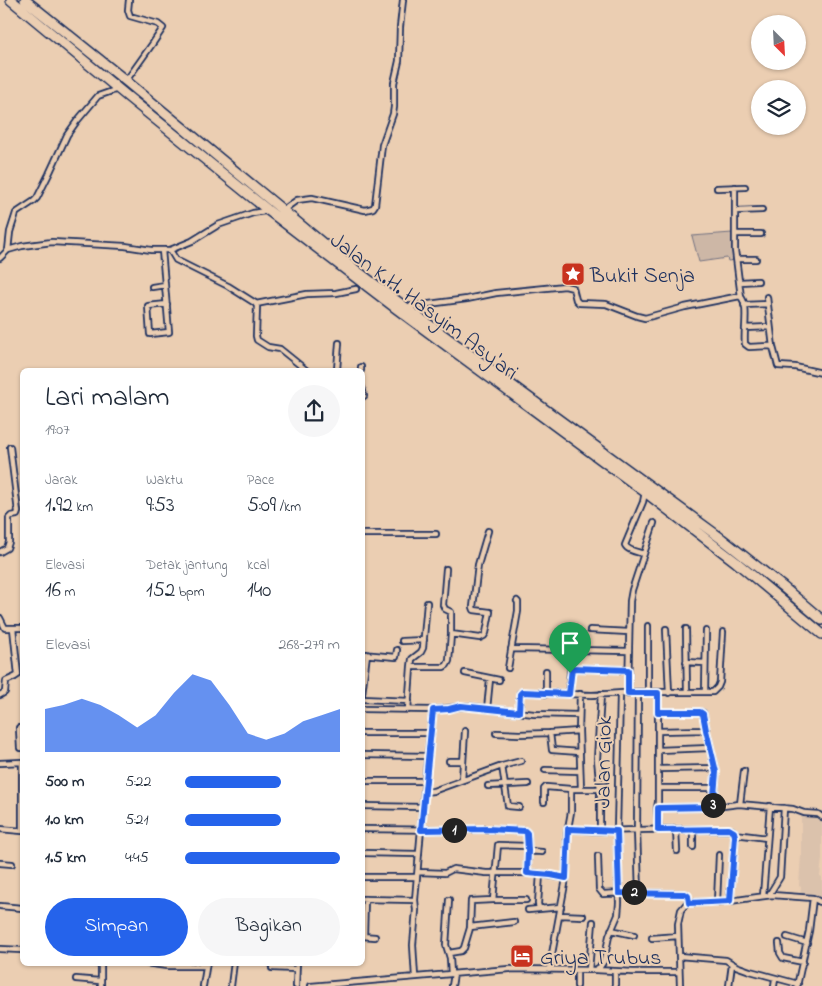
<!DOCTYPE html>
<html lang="id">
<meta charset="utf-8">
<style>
:root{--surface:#fff;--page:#f6f6f7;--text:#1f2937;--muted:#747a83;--accent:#2563eb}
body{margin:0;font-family:"Indie Flower",sans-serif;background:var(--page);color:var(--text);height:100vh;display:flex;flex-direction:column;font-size:19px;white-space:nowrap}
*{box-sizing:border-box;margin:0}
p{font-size:16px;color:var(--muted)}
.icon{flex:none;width:28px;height:28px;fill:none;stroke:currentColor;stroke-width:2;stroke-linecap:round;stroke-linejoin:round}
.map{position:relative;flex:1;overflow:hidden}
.panel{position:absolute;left:20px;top:368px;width:345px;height:598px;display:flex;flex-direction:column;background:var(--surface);border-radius:8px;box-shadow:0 1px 4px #0004}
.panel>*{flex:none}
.needle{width:32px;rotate:156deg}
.buttons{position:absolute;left:751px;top:15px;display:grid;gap:10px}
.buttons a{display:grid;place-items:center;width:55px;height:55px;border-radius:50%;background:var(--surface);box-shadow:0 1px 4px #0004;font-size:25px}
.pin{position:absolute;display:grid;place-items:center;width:42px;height:42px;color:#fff;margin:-51px -21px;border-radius:50% 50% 50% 0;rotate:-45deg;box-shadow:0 0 5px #0007}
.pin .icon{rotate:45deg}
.km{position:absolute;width:25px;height:25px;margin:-12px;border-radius:50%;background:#222;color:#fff;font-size:14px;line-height:25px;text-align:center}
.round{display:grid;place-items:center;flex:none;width:52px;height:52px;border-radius:26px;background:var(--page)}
.overview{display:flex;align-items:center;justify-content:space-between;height:85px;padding:0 25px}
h1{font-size:28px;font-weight:600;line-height:38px}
.stats{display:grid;grid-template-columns:repeat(3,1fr);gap:8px;height:85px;padding:5px 25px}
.stats div{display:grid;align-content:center}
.stats b{font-size:21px;font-weight:600}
.stats small{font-size:14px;font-weight:400}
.stats p{font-size:14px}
.chart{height:140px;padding:10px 25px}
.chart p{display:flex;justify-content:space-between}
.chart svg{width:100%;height:90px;margin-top:5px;fill:var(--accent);opacity:.7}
.primary-button{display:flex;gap:10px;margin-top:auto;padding:10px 25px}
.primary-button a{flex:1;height:58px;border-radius:30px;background:var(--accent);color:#fff;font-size:20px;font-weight:600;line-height:58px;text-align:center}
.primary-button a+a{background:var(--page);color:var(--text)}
ul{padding:0 25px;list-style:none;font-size:16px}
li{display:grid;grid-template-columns:80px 60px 1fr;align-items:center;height:38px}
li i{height:12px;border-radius:6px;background:var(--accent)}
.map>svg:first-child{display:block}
.built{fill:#dbc2ac}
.green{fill:#cdb7a6;stroke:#747382}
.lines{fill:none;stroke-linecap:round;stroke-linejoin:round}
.street-casing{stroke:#1b2f5e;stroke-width:8}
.highway-casing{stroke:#1b2f5e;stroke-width:12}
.street{stroke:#ebceb2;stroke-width:4.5}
.highway{stroke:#ebceb2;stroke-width:9}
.route-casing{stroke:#fff;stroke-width:10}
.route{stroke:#2563eb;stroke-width:6}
.labels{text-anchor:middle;stroke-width:4;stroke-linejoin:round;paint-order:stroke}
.poi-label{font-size:22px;fill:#1b2f5e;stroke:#ebceb2;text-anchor:start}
.street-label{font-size:22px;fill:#1b2f5e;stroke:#ebceb2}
</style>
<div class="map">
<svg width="822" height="986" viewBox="0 0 822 986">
<rect width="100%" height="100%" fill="#ebceb2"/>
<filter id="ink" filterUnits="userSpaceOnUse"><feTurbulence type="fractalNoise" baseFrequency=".02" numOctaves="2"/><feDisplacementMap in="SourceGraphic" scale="10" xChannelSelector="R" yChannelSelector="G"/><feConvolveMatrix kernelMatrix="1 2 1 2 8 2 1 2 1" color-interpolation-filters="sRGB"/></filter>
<g filter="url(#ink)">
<path class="built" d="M801,813l21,3v43l-2,17 2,1v25l-22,-7 1,-8 -2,-1 2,-31z"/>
<path class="green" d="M732,233l3,27 -7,1 -1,-3 -28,4 -7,-26z"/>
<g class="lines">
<g class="street-casing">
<path id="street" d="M126,81l27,-38 10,-15 -5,-4 -28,-8 -2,-6 1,-10
M735,187v63l6,47
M717,188l28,-1
M282,209l4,-1 11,-8 15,-2 53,12 8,-2 2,-3 6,-51 1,-9 11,-31 1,-7v-24l5,-22 1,-34 3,-27
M735,211l27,-1
M735,234h26
M8,250l2,-18 6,-19 18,-12 3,-3 12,-24 18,-39 10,-14 21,-25 20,-7
M162,250l7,82 -19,2 -2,-28 19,-2
M170,250l6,10 52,26 27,17 2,3 -1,30 1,4 11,7 12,2 26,21
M0,258l8,-8 14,-4 30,-4 73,4 26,4h19l22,-9 26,-16 35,-12 12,-2
M736,259h20
M740,282l18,-1
M152,287l13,-2
M767,297l6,50 5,19 17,1 27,6
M256,304l51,-10 29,-1 20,-4
M744,305l24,-1
M406,307l61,-8 29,-6 69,-7 8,2 3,12 3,3 27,1 31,12 8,2 40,-11 55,-11c10,9 3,35 5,48l4,3 20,-1 4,1
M745,328l25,-1
M337,370l2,-27
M361,370v-3
M362,388l2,8 -2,1
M362,534h74
M0,552l7,-4 2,-6v-24l2,-2 6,-1 1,-3 -8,-65
M644,554c-6,-2 -16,-3 -19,-9l18,-43 2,-10
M446,569l-3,36 2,4 6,3v22
M0,618l5,10h17
M648,626v67
M666,629l3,64
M686,629l1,63
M590,630l39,2
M402,641l22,-1
M511,649l63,1
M362,654l34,3 1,-7
M686,662l19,1
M411,667l1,-8 9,-7 2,-4 4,-45
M508,668l10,-57v-9l-1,-1
M572,668l56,2
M546,671v23
M465,673l34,7
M638,692l-1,138 2,62
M705,692l1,-61
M628,693l2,-92 2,-11 22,-67
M658,693v109l-1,6 2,22
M362,694l5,-40
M569,694l1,-21 4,-23 55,1
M580,694l-1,37 2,58
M601,694l-4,65 3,30v42l76,-2 56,1 2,2 1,3 -5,66
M0,695l5,-3 1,-11 9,-4 3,-2 -5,-47
M362,699l47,2
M362,709l71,1 33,-4 68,8 45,1
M487,709l3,-30
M408,710l3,-43h33l3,-2 2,-4 2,-27 29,4 4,-2 2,-3 4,-21 -16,-2 -1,-3 5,-42 10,-34
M519,712l1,-19 2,-1 70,3 46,-3h75l5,-5 2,-5 3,-50
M658,712h41l4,1 3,17 10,42 -3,35
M19,728l1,20h2
M658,731l48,-1
M362,733h69
M496,733l23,1 31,-1 2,17 27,2
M550,733l29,-2
M658,750l52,-2
M362,755l66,1
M449,761h14
M0,763l22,-1
M502,766l6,40 11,1
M658,769l57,-1
M545,770l35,1
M462,780l3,-49
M362,781h63
M488,786l40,-2
M658,788h57
M424,792l9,-1 69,-25 19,-5
M544,802v-13l2,-2 25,2h29
M740,804l4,-33
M362,806l61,1
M657,808l58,-1 24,-3 54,5 11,4 14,1 4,3
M0,829l22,2
M362,829l89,1 37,-1 37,2 2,2 1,18 -1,22
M568,829l32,2
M676,829l1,22
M693,830v17
M22,831v-69
M735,834l32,4
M528,851l14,1
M362,853l57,1
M598,856l1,33 4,5 36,-2 7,1 39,1 3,3 1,6
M0,863l12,1
M418,872l27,1 8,-4 33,4h47l33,5
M540,874l-2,30 1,4h2
M362,877h55
M769,895l11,-18 4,-69
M763,896l7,-90
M362,899l53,1
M449,900l-3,45 4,13 1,16
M493,900h33
M717,902l2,-47
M0,906l22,2
M528,910l33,-3
M560,915l23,1
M470,927l44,-5
M611,930l23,5
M362,936l13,1
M364,936l1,-37
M787,937l20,6
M652,938l26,-2
M779,943l1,10 3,5 20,4
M0,949l22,1
M449,953l12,-2 3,-3 6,-20 1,-27 22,-1 5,-55 30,1
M679,956l47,4 10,6 14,5 48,13
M89,962l11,2
M138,962l29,4h39
M272,968l24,1
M549,970l16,-86 2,-28v-22l4,-22v-23
M577,970v16
M589,970l4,-48
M596,970l37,2h46
M615,972v14
M415,977l-2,-32 3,-35 -1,-10 10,-119 8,-71
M76,979l24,2
M101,986v-24
M203,986l4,-24
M231,986l3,-24
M296,986l1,-24
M311,986l198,-17 86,1 5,-3 4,-6 5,-25 9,-21 1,-12 -2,-72 3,-137
M452,986l2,-12
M680,986l-2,-62 3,-14 6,-7 43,-2 42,-6 41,3 9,5
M729,986l3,-22
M774,986l1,-7
M797,986l12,-55 4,-33"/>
</g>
<g class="highway-casing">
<path id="highway" d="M11,0l117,97 141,114 128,98 248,183 91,70 86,72
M25,0l101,81 223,184 56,42 317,232 61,48 39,33"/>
</g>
<use href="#street" class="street"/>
<use href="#highway" class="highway"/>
</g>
</g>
<g class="lines" filter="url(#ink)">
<g class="route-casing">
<path id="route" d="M572,668l56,2v23h30v19h42l3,2 3,16 10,42 -3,35 -55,1v22l71,-1 5,3 1,4 -5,65 -41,2 -1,-7 -3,-2 -66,-1 -2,-62 -49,-2 -2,49 -15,-3 -24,-2 1,-22 -1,-18 -2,-2 -37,-2 -67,1 12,-120 16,-1 12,-3 58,6 1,-18 2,-2 47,2z"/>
</g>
<use href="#route" class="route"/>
</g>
<defs>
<g id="sight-square" transform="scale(1.25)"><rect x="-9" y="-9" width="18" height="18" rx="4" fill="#c8321e" stroke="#ebceb2"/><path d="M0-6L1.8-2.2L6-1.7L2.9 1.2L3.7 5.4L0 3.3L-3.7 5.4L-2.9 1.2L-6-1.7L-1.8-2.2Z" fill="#fff"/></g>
<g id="hotel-square" transform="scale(1.25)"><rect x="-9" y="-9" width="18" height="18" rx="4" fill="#c8321e" stroke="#ebceb2"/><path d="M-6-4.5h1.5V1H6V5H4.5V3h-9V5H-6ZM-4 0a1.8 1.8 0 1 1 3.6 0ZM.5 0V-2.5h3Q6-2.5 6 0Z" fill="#fff"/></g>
</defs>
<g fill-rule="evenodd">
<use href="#sight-square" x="573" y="274"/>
<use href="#hotel-square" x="522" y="956"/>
</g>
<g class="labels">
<g class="poi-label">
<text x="590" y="282">Bukit Senja</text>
<text x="540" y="964">Griya Trubus</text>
</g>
<g class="street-label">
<text transform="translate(425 305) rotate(37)" y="8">Jalan K.H. Hasyim Asy'ari</text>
<text transform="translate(602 762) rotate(-89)" y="8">Jalan Giok</text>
</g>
</g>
</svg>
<div class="buttons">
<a><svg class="needle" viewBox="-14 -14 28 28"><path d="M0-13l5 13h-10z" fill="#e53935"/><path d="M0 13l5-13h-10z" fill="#747a83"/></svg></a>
<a><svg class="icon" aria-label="layers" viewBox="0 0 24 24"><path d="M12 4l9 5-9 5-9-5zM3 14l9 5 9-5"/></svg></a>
</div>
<div class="pin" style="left:570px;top:673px;background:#1e9e55"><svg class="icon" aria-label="arrive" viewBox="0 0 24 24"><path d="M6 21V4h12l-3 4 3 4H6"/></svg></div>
<b class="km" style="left:454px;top:830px">1</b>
<b class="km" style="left:634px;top:892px">2</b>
<b class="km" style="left:713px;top:805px">3</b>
<section class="panel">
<div class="overview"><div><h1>Lari malam</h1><p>19:07</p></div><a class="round"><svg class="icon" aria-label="share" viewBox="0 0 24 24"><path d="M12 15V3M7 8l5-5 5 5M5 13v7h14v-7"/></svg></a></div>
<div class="stats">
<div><p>Jarak</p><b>1.92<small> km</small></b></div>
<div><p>Waktu</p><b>9:53</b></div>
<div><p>Pace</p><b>5:09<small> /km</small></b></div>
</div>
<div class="stats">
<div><p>Elevasi</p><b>16<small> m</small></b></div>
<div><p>Detak jantung</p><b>152<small> bpm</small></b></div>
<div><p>kcal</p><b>140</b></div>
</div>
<div class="chart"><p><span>Elevasi</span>268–279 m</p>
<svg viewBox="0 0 160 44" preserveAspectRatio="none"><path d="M0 44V23L10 21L20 18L30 21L40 26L50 32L60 26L70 15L80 6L90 9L100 21L110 35L120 38L130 35L140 29L150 26L160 23V44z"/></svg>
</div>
<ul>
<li><b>500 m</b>5:22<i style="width:62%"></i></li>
<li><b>1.0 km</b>5:21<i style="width:62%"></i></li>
<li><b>1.5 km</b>4:45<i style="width:100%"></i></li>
</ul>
<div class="primary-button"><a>Simpan</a><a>Bagikan</a></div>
</section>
</div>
